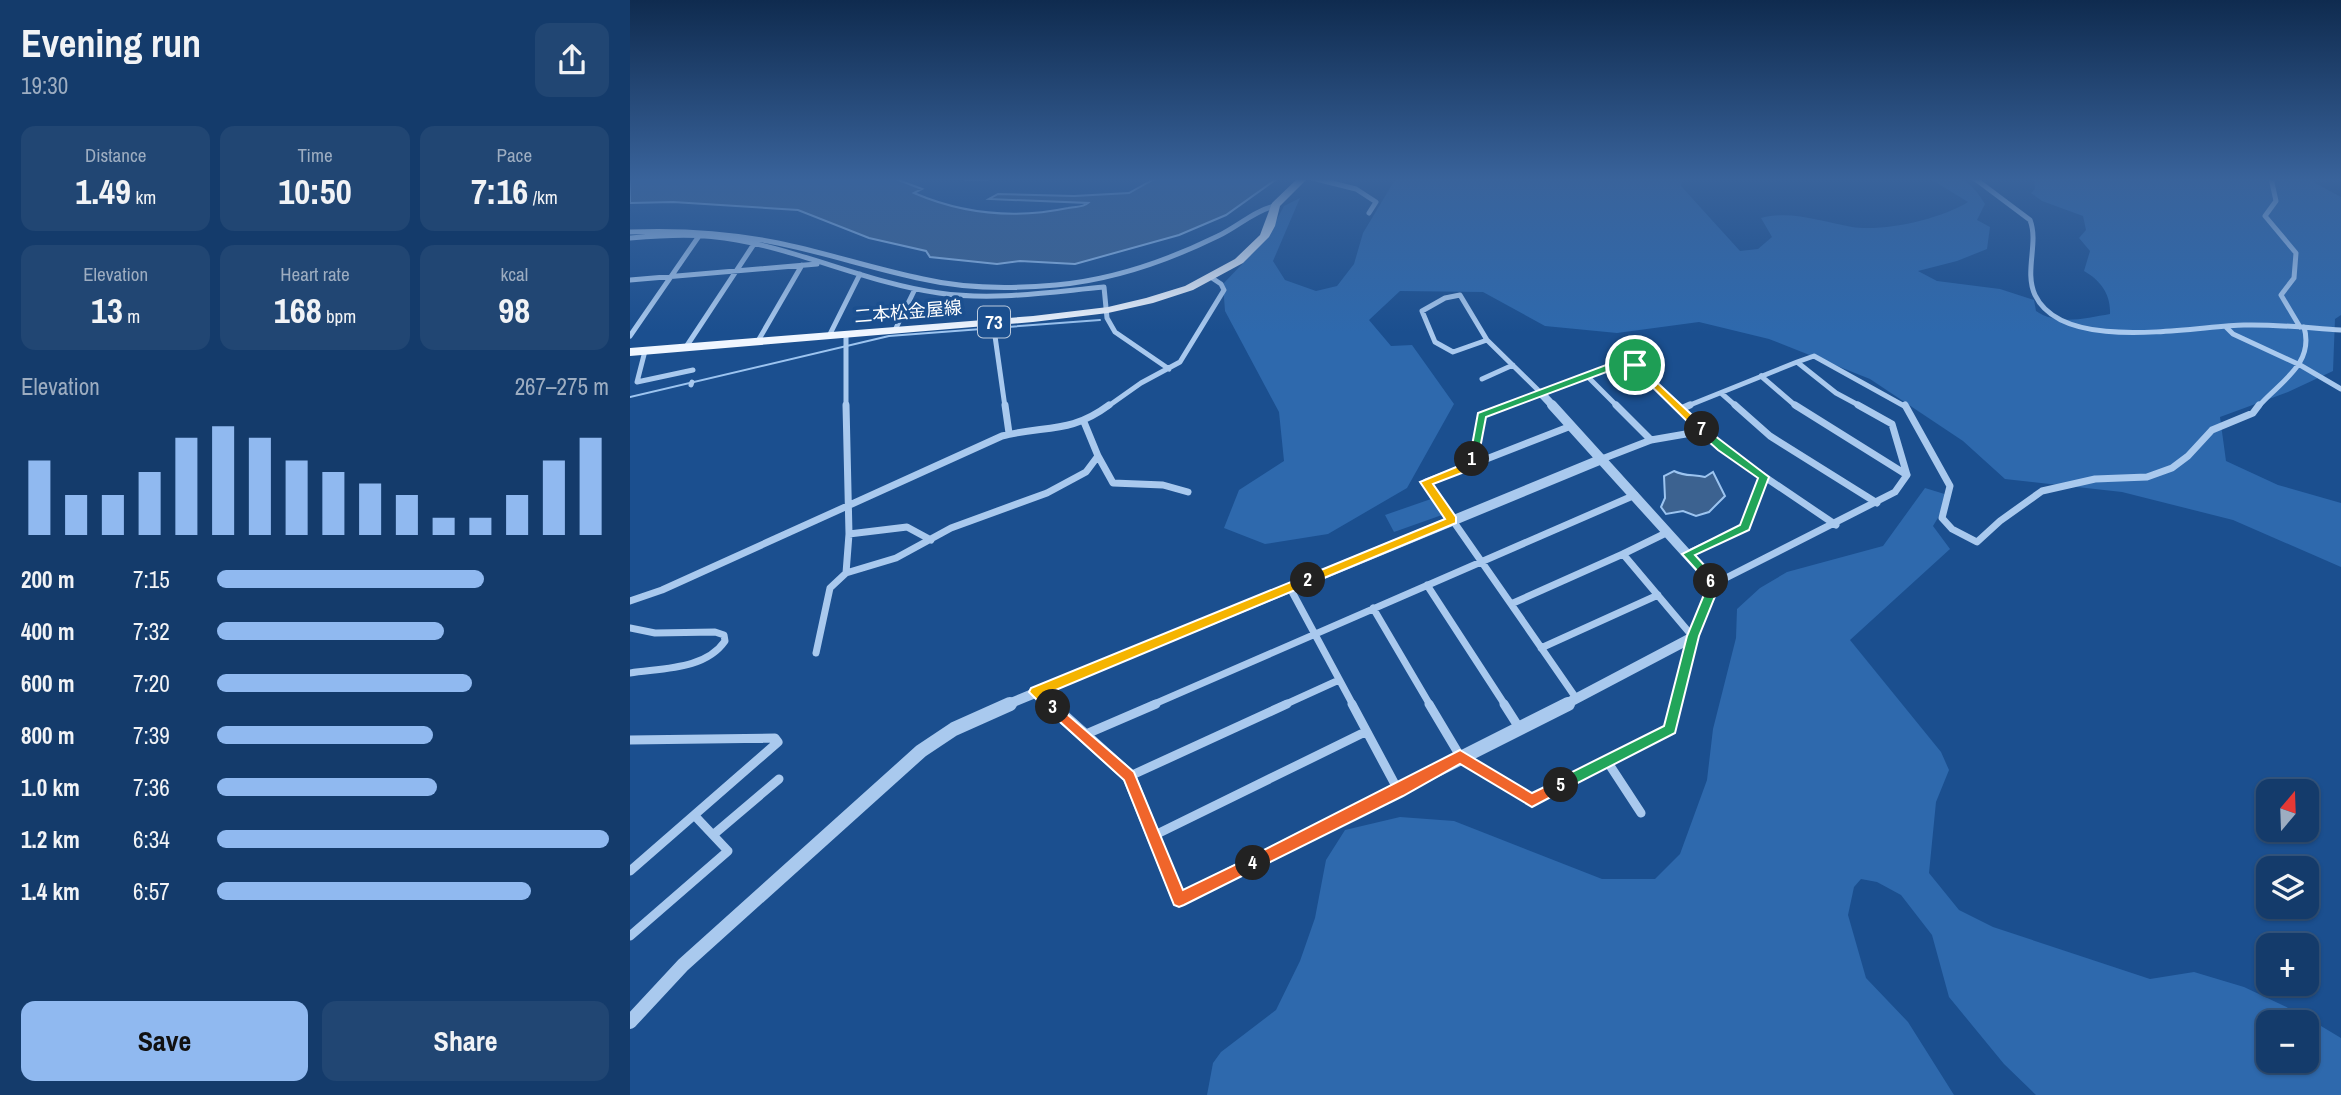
<!DOCTYPE html>
<meta charset="utf-8">
<style>
:root{--surface:#143b6b;--page:#214673;--text:#f1f3f6;--muted:#9dadc1;--line:#33557e;--accent:#90b9f0}
body{margin:0;font-family:"Archivo Narrow","Noto Sans JP",sans-serif;background:var(--page);color:var(--text);height:100vh;display:flex;flex-direction:column;font-size:26px;white-space:nowrap}
*{box-sizing:border-box;margin:0}
p{font-size:23px;color:var(--muted)}
.icon{flex:none;width:38px;height:38px;fill:none;stroke:currentColor;stroke-width:2;stroke-linecap:round;stroke-linejoin:round}
.map{position:relative;flex:1;overflow:hidden}
.details{display:flex;flex-direction:column;background:var(--surface);width:630px}
.details>*{flex:none}
.needle{width:46px;rotate:19deg}
.controls{position:absolute;left:1626px;top:779px;display:grid;gap:14px}
.controls a{display:grid;place-items:center;width:63px;height:63px;border-radius:14px;background:var(--surface);box-shadow:0 2px 5px #0004,0 0 0 2px var(--line);font-size:35px}
.pin{position:absolute;display:grid;place-items:center;width:60px;height:60px;color:#fff;margin:-30px;border:4px solid #fff;border-radius:50%;box-shadow:0 2px 7px #0007}
.km{position:absolute;width:35px;height:35px;margin:-18px;border-radius:50%;background:#222;color:#fff;font-size:19px;line-height:35px;text-align:center}
.round{display:grid;place-items:center;flex:none;width:74px;height:74px;border-radius:14px;background:var(--page)}
.headline{display:flex;align-items:center;justify-content:space-between;height:119px;padding:0 21px}
h1{font-size:38px;font-weight:700;line-height:52px}
.stats{display:grid;grid-template-columns:repeat(3,1fr);gap:10px;height:119px;padding:7px 21px}
.stats div{display:grid;align-content:center;border-radius:14px;background:var(--page);text-align:center}
.stats b{font-size:35px;font-weight:700}
.stats small{font-size:19px;font-weight:400}
.stats p{font-size:19px}
.chart{height:196px;padding:14px 21px}
.chart p{display:flex;justify-content:space-between}
.chart svg{width:100%;height:126px;margin-top:7px;stroke:var(--accent);stroke-width:6}
.action{display:flex;gap:14px;margin-top:auto;padding:14px 21px}
.action a{flex:1;height:80px;border-radius:14px;background:var(--accent);color:#111;font-size:28px;font-weight:700;line-height:80px;text-align:center}
.action a+a{background:var(--page);color:var(--text)}
ul{padding:0 21px;list-style:none;font-size:23px}
li{display:grid;grid-template-columns:112px 84px 1fr;align-items:center;height:52px}
li i{height:18px;border-radius:9px;background:var(--accent)}
main{display:flex;flex:1;min-height:0}
.map>svg:first-child{display:block}
.green{fill:#2e69ad;fill-rule:evenodd}
.water{fill:#3c6290;stroke:#9cc4f0;stroke-width:2}
.lines{fill:none;stroke-linecap:round;stroke-linejoin:round}
.stream{stroke:#9cc4f0;stroke-width:2}
.minor-far2{stroke:#a9c9ee;stroke-width:5}
.minor-far1{stroke:#a9c9ee;stroke-width:7}
.minor{stroke:#a9c9ee;stroke-width:9}
.tertiary-far2{stroke:#a9c9ee;stroke-width:8}
.tertiary-far1{stroke:#a9c9ee;stroke-width:10}
.tertiary{stroke:#a9c9ee;stroke-width:14}
.primary{fill:#f0f6ff;fill-rule:evenodd}
.split-1{fill:#22a559;stroke:#fff;stroke-width:2}
.split-2{fill:#f5b400;stroke:#fff;stroke-width:2}
.split-3{fill:#f5b400;stroke:#fff;stroke-width:2}
.split-4{fill:#f0652b;stroke:#fff;stroke-width:2}
.split-5{fill:#f0652b;stroke:#fff;stroke-width:2}
.split-6{fill:#22a559;stroke:#fff;stroke-width:2}
.split-7{fill:#22a559;stroke:#fff;stroke-width:2}
.split-8{fill:#f5b400;stroke:#fff;stroke-width:2}
.labels{text-anchor:middle;stroke-width:7;stroke-linejoin:round;paint-order:stroke}
.far-street-label{font-size:18px;fill:#fff;stroke:#1b4f8f}
.shield{fill:#1b4f8f;stroke:#bbcadd;stroke-width:2}
.shield-label{font-size:19px;font-weight:bold;fill:#fff}
</style>
<main>
<section class="details">
<div class="headline"><div><h1>Evening run</h1><p>19:30</p></div><a class="round"><svg class="icon" aria-label="share" viewBox="0 0 24 24"><path d="M12 15V3M7 8l5-5 5 5M5 13v7h14v-7"/></svg></a></div>
<div class="stats">
<div><p>Distance</p><b>1.49<small> km</small></b></div>
<div><p>Time</p><b>10:50</b></div>
<div><p>Pace</p><b>7:16<small> /km</small></b></div>
</div>
<div class="stats">
<div><p>Elevation</p><b>13<small> m</small></b></div>
<div><p>Heart rate</p><b>168<small> bpm</small></b></div>
<div><p>kcal</p><b>98</b></div>
</div>
<div class="chart"><p><span>Elevation</span>267–275 m</p>
<svg viewBox="0 0 160 44" preserveAspectRatio="none"><path d="M5 44V18M15 44V30M25 44V30M35 44V22M45 44V10M55 44V6M65 44V10M75 44V18M85 44V22M95 44V26M105 44V30M115 44V38M125 44V38M135 44V30M145 44V18M155 44V10"/></svg>
</div>
<ul>
<li><b>200 m</b>7:15<i style="width:68%"></i></li>
<li><b>400 m</b>7:32<i style="width:58%"></i></li>
<li><b>600 m</b>7:20<i style="width:65%"></i></li>
<li><b>800 m</b>7:39<i style="width:55%"></i></li>
<li><b>1.0 km</b>7:36<i style="width:56%"></i></li>
<li><b>1.2 km</b>6:34<i style="width:100%"></i></li>
<li><b>1.4 km</b>6:57<i style="width:80%"></i></li>
</ul>
<div class="action"><a>Save</a><a>Share</a></div>
</section>
<div class="map">
<svg width="1711" height="1095" viewBox="0 0 1711 1095">
<rect width="100%" height="100%" fill="#1b4f8f"/>
<path class="green" d="M769,178h284l-2,8 59,65 18,-2 14,-12 -11,-19c30,-8 62,4 91,9 32,5 89,-8 116,-25l-39,-24c31,0 39,-2 56,26l-8,16 13,7 -3,22 -30,12 -39,10 19,10 63,8 34,11 2,11c22,15 50,7 74,3 1,-20 -10,-34 -26,-43l6,-20 -11,-13 7,-8 -3,-14 -41,-15 -11,-8 4,-4 -1,-11h272l35,19v118l-6,4 -2,52 -45,21 -68,25 6,44 52,24 63,18v64l-108,-47 -111,-28 -117,-13 -42,-38 -93,-62 -101,-40 -70,-17 -82,11 -72,-7 -62,-34 -83,-1 -31,29 22,26 21,-1 42,59 -47,84 -79,46 -63,10 -41,-16 15,-38 45,-29 -5,-49 -54,-101 -2,-27 44,-46 17,-32 16,-8 -27,63 12,19 31,11 21,-5 17,-22 9,-31 30,-50z
M1295,488l26,8 -18,30 17,23 -100,91 91,112 8,18 -13,32 -7,71 30,37 34,17 157,52 44,-7 50,15 57,27 40,24v57h-305l-32,-31 -55,-67 -17,-62 -31,-40 -24,-13 -16,-3 -7,8 -6,28 18,63 42,44 46,73h-747l6,-32 8,-11 55,-42 24,-49 15,-43 11,-58 19,-30 55,-13 54,4 148,58h53l25,-25 27,-74 6,-51 23,-91 1,-29 23,-21 27,-16 96,-26zM1638,1022h38v38h-38z
M801,499l11,16 -48,17 -9,-17z"/>
<path class="water" d="M0,178h263l29,11 -8,4c49,21 101,26 154,15 8,-2 14,0 20,-5l-99,-4 9,-5 76,2 55,-3 27,-15h122l-52,37 -47,20 -104,29 -55,-3 -23,3 -67,-7 -4,-6 -57,-13 -71,-28 -125,-8 -43,1z
M1044,471c12,6 19,3 31,6l8,-5 12,24 -16,16 -13,4 -13,-5 -17,3 -5,-7 4,-9 -1,-22z"/>
<g class="lines">
<path class="stream" d="M0,397l259,-61 211,-16"/>
<path class="minor-far2" d="M336,178h22
M682,178l44,11 20,13 -7,11
M1344,178l56,42c9,23 -6,51 5,75 28,59 158,31 209,30 32,-1 65,3 97,5
M1641,178l5,23 -11,15 31,37 -2,25 -13,17 19,32
M0,232c50,-2 99,1 148,11 49,10 96,26 145,36 43,10 89,10 133,6 56,-5 111,-24 162,-49 19,-9 36,-25 56,-30
M0,238c36,-3 71,-5 107,2 68,12 132,43 202,53 55,8 110,-1 165,-6l3,31 8,14 54,37
M0,280l187,-16
M830,295l27,45 -34,12 -18,-10 -13,-31 23,-13z
M363,322l12,85
M1596,327l7,7 67,31 41,24
M265,330l20,-41
M216,335v72
M0,336l69,-100
M199,336l31,-62
M857,340l54,53
M128,341l44,-76
M56,347l68,-103
M15,351l-8,31 56,-12
M1167,362l17,-6 92,51
M957,376l31,31
M1131,376l36,31
M852,379l31,-14
M61,385l1,-3
M1091,393l16,14
M477,407l34,-24 39,-21 44,-72 -3,-6 -9,-6
M873,407l127,-46 49,46
M1055,407l112,-45 39,31 26,14
M1628,407c20,-24 57,-42 46,-80"/>
<path class="minor-far1" d="M216,405l3,129 -3,39 50,-15 55,-30 96,-35 39,-21 12,-16 -14,-34
M375,405l4,28
M878,405l-26,10 -11,50 -45,17 85,122 112,-50 70,83 -17,68
M986,405l35,35
M1047,405l45,43 114,77
M1105,405l35,31 107,67
M1165,405l112,70
M1275,405l45,81 -8,32 10,11 25,13 23,-21 42,-30 53,-12 52,-2 25,-9 16,-12 24,-26 41,-17 6,-8
M1051,409l9,-4
M468,456l15,27 50,2 25,7
M972,459l49,-19 52,-9
M841,465l100,-39
M219,534l58,-7 24,13
M993,554l45,-22
M1057,554l58,-27 19,-50
M1084,584l181,-92 12,-17 -15,-51 -34,-19
M797,585l78,120
M660,588l63,117
M0,601l32,-11 340,-154c44,-11 68,-2 107,-31
M881,604l65,94
M743,608l57,97
M0,628l25,5 60,-1 9,3 1,6c-20,29 -63,27 -95,32
M911,648l117,-53
M186,653l14,-65 16,-15
M522,705l483,-210
M654,705l55,-25"/>
<path class="minor" d="M722,704l46,86
M799,704l31,52 72,44 138,-71 6,-25
M874,704l14,22
M454,735l72,-31
M0,740l145,-2 3,4 -148,129
M977,761l34,52
M500,776l157,-72
M83,835l66,-56
M525,835l210,-103
M0,936l98,-85 -33,-35"/>
<path class="tertiary-far2" d="M911,393l13,14"/>
<path class="tertiary-far1" d="M922,405l162,179 -21,53 -129,68
M406,692l15,13
M376,705l596,-246"/>
<path class="tertiary" d="M419,704l80,72 50,124 389,-196
M0,1022l53,-57 238,-214 33,-22 56,-25"/>
<path class="primary" d="M668,178h10l-28,28 -5,20 -6,11 -26,26 -50,27 -40,13 -45,10 -75,9 -403,34v-8l403,-32 75,-9 38,-9 39,-12 50,-27 25,-24 12,-32z"/>
</g>
<linearGradient id="sky" x2="0" y2="1"><stop stop-color="#0f2b4f"/><stop offset="0.54" stop-color="#39639b"/><stop offset="1" stop-color="#39639b" stop-opacity="0"/></linearGradient>
<rect width="1711" height="332" fill="url(#sky)"/>
<path class="split-1" d="M992,359l18,6 -5,3 -10,-3 -139,52 -8,42 -9,3 9,-49z"/>
<path class="split-2" d="M842,455l6,4 -3,9 -42,16 23,33v6l-144,60h-8v-6l141,-58 -25,-37 46,-19 3,-7z"/>
<path class="split-3" d="M678,575l4,2v6l-266,111 12,9v8h-10l-19,-19 2,-4z"/>
<path class="split-4" d="M423,702l81,70 49,118 70,-34 5,2 2,5 -2,5 -74,37 -5,2 -5,-2 -50,-125 -76,-69v-8z"/>
<path class="split-5" d="M830,750l72,43 29,-14 7,6 -2,4 -34,18 -72,-43 -57,32 -145,72 -5,3 -5,-3 -3,-5 3,-5z"/>
<path class="split-6" d="M1081,577l9,7 -21,52 -24,97 -109,56h-10v-9l108,-54 23,-90 21,-51 -2,-4z"/>
<path class="split-7" d="M1072,426l67,51 -20,53 -54,25 21,23 1,3 -6,5 -29,-32 58,-29 18,-47 -40,-28 -20,-18 -1,-3z"/>
<path class="split-8" d="M1005,362l70,65v5h-7l-66,-65v-4z"/>
<g class="labels">
<g class="far-street-label">
<text transform="translate(278 312) rotate(-5)" y="6">二本松金屋線</text>
</g>
<rect class="shield" x="348" y="306.5" width="32" height="31" rx="5"/>
<g class="shield-label">
<text x="364" y="329">73</text>
</g>
</g>
</svg>
<div class="controls">
<a><svg class="needle" viewBox="-14 -14 28 28"><path d="M0-13l5 13h-10z" fill="#e53935"/><path d="M0 13l5-13h-10z" fill="#9dadc1"/></svg></a>
<a><svg class="icon" aria-label="layers" viewBox="0 0 24 24"><path d="M12 4l9 5-9 5-9-5zM3 14l9 5 9-5"/></svg></a>
<a>+</a>
<a>−</a>
</div>
<div class="pin" style="left:1005px;top:365px;background:#1e9e55"><svg class="icon" aria-label="arrive" viewBox="0 0 24 24"><path d="M6 21V4h12l-3 4 3 4H6"/></svg></div>
<b class="km" style="left:842px;top:459px">1</b>
<b class="km" style="left:678px;top:580px">2</b>
<b class="km" style="left:423px;top:707px">3</b>
<b class="km" style="left:623px;top:863px">4</b>
<b class="km" style="left:931px;top:785px">5</b>
<b class="km" style="left:1081px;top:581px">6</b>
<b class="km" style="left:1072px;top:429px">7</b>
</div>
</main>
